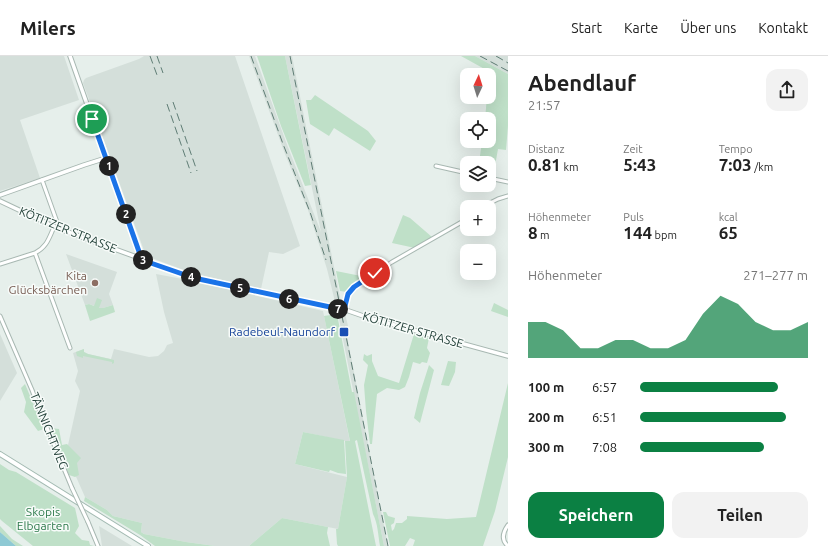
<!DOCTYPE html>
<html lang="de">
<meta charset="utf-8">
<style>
:root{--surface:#fff;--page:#f2f2f2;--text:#222;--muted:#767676;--line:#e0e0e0;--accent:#0b8043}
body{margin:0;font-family:Ubuntu,sans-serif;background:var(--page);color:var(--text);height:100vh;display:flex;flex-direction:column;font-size:15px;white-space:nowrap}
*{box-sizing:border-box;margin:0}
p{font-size:13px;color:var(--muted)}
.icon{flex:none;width:22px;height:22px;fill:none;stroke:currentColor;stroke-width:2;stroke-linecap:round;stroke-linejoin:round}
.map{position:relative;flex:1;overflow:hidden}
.drawer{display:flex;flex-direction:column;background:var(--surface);width:320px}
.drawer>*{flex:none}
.needle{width:26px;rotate:4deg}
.fabs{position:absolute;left:460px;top:12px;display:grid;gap:8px}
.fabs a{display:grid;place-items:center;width:36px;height:36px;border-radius:8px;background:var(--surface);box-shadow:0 4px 16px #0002;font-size:20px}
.pin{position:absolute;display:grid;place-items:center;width:34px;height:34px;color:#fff;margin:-17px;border:2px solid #fff;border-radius:50%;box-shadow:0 1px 4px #0007}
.km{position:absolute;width:20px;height:20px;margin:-10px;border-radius:50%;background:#222;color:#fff;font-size:11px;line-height:20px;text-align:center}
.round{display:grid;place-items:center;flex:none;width:42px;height:42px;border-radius:12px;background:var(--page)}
.overview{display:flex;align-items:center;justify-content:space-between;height:68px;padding:0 20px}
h1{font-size:22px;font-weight:700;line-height:30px}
.figures{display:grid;grid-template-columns:repeat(3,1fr);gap:6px;height:68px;padding:4px 20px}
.figures div{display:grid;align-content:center}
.figures b{font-size:17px;font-weight:700}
.figures small{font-size:11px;font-weight:400}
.figures p{font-size:11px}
.chart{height:112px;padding:8px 20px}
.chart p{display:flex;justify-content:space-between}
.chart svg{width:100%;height:72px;margin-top:4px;fill:var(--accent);opacity:.7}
.primary-button{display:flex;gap:8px;margin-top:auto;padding:8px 20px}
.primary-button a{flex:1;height:46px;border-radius:12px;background:var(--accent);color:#fff;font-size:16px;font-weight:700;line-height:46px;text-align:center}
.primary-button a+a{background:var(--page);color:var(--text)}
ul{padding:0 20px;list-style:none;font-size:13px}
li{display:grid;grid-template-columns:64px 48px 1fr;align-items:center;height:30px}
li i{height:10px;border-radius:5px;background:var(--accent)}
header{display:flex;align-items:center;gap:24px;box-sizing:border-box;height:56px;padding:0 20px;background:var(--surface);border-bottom:1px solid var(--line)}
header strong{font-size:19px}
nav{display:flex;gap:22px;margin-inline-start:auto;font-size:14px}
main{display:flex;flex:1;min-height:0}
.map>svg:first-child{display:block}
.built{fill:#d4dfda}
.green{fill:#bfe0c8}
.water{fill:#8ec9d4}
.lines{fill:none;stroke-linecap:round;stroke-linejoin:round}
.minor-casing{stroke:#a8b8b2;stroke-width:5}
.tertiary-casing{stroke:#a8b8b2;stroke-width:5.5}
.secondary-casing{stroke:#a4bbb3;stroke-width:6}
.minor{stroke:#fff;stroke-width:3}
.tertiary{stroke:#fff;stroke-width:3.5}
.secondary{stroke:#fff;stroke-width:4}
.rail{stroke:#5f7d75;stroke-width:1;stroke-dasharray:8 4;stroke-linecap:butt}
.minor-bridge-casing{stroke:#a8b8b2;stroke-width:5;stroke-linecap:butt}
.minor-bridge{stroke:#fff;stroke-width:3}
.route-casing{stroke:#fff;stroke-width:8}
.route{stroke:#1a73e8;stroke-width:5}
.education-dot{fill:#8d6e63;stroke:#f7fbf9;stroke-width:1.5}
.transit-dot{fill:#1a4fb4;stroke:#f7fbf9;stroke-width:1.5}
.labels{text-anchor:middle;stroke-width:3;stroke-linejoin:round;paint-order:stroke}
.street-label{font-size:12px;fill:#24423a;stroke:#f7fbf9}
.education-label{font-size:12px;fill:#785e54;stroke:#f7fbf9;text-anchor:end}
.transit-label{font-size:12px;fill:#164399;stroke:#f7fbf9;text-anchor:end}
.park-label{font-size:12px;fill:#2d7a4b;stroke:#f7fbf9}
</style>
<header>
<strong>Milers</strong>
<nav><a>Start</a><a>Karte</a><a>Über uns</a><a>Kontakt</a></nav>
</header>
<main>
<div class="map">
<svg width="508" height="490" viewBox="0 0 508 490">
<rect width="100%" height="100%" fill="#e6efeb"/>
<path class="built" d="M0,0h64l15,44 -59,20 20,58 -40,13z
M144,0h91l65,190 -17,8 -14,-2 -8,37 -69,-16 -46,-17 -63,-173 1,-3 2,-2 53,-19z
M249,0h6l31,86 35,90 -36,-176h7l51,256 2,1 3,13h-3l1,5 42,215h-4l-46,-232 -11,-45 -19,-59 -23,-56z
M475,0h33v18z
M66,198l51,18 -8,22 4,11 -10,3h-3l-11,-4 -4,1z
M156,218l32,6 135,31 27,131 -47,-10 -8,32 52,13 -9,52 -56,-11 -33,28h-34l-29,-4 -42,-8 -3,-2 1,-9 -29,-7 -6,-6 -22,-13 -19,-43 14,-63 -5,-10 3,-10 -5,-18 11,-4v3l4,2 23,5 3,-10 35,8 9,-1 6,-5 3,-6 6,-2 -9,-31z
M0,278l17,39 -17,28z
M99,470l33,20h-30z"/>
<path class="green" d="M257,0h28l26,129 -6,1 -24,-60z
M461,0h14l33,18v52l-2,24 -8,-1 -5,28 -4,-1v-13h-10l3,-22h7v-22h-4l2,-22h2v-14l1,-11z
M315,39l53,36 8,10 -6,10 -36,-23 -5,8 -19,-12 -4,-24h5z
M403,159l7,3 22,19 -17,11 -23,-5z
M336,215l30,6 -13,9 -6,6 -7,-1z
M97,242l5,2 -3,8h4l10,-3 2,7 -25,9 -5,-16 4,-1 5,2z
M494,247l14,7v7l-17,-6z
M337,258l15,78h2l30,154h-4c-2,-11 -2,-22 -7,-32l-16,-74 -2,1 21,105h-38l-1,-2 -1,-15h2l9,-52 -2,-36h5l-26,-125z
M414,278l15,4 -2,10 3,5 -3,10 -5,-1 -2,2 -7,-2 -4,15 -4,10 -6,3 -12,-2 -10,6 -5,50h-2l-4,-33 -2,-26 4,-20 -5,-5 1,-6 3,2 5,-2v7l6,15 21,7z
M84,293v3l4,2 26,6v3l-2,1v-2l-29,-6v2l-6,-2 -1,-4z
M448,305l8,1 -1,10 -6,14 -8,-1z
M429,309l5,5 -14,53 -6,-5 6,-25z
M508,327v74l-13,54 -12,35h-70l2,-6 -5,-2 -5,8h-15l-7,-34h3l2,4 7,2 -1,5 -3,2 1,6 2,-2 2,-6h6l5,-4v-3l40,3 29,-2z
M25,328l19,45 -6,2 -14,-19 2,-10 -5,-14z
M51,372l8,1 3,16 5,-1 14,14 -4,5 2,12 -4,2 -6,-2z
M303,376l41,8 2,34 -8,-1 -8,-3 -1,2 -34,-8z
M0,408l9,6 7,2 59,36 4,18 -4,7 7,7 7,1 1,4 4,1h-61l-31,-25 -2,-2z
M85,441l22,13 6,6 29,7 -1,9 3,2 42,8 29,4h-60l-15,-11 -56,-34z
M282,462l46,9 -1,6 3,13h-81z
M0,470l12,13 11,7h-7l-16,-14z"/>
<path class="water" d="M0,476l16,14h-16z"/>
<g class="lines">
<g class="minor-casing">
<path id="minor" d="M436,110l31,7
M489,122l19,4
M42,124l15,42 1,3 -1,3
M482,151l16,-8 10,-3
M54,171c-5,11 -7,20 -19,26l35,95
M0,208l35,-11
M344,254l4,-16 6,-7 7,-5 31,-20 75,-43
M0,260l32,74 6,16 34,82
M88,466l10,24
M508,490c-7,-6 -5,-14 0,-21"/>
</g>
<g class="tertiary-casing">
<path id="tertiary" d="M70,0l72,204
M0,139l84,-30 22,-7
M0,145l57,27 137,50 152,32 23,8 139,38"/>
</g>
<g class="secondary-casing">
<path id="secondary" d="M0,398l148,92"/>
</g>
<use href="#minor" class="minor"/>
<use href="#tertiary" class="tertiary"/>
<use href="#secondary" class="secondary"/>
<path class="rail" d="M150,0l7,19
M157,0l6,17
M251,0l32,88 27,68 16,48
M290,0l98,490
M480,0l28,15
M496,0l12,7
M173,46l24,69
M167,48l24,69"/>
<g class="minor-bridge-casing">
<path id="minor-bridge" d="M72,432l16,34"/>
</g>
<use href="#minor-bridge" class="minor-bridge"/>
</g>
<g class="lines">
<g class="route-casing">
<path id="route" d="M92,63l50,141 52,18 150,32 4,-16 6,-7 21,-14"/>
</g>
<use href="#route" class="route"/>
</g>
<circle class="education-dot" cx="95" cy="227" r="4"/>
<rect class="transit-dot" x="339" y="271" width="10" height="10" rx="2"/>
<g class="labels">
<g class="street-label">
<text transform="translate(68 174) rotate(22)" y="4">KÖTITZER STRASSE</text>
<text transform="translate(413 274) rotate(16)" y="4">KÖTITZER STRASSE</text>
<text transform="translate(49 375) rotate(68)" y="4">TÄNNICHTWEG</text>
</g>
<g class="education-label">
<text x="87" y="224">Kita<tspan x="87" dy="14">Glücksbärchen</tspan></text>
</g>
<g class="transit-label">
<text x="335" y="280">Radebeul-Naundorf</text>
</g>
<g class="park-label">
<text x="43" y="460">Skopis<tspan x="43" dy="14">Elbgarten</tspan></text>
</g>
</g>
</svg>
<div class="fabs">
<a><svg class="needle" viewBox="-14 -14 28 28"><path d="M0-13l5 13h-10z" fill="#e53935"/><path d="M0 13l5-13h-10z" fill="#767676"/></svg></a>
<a><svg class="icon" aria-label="locate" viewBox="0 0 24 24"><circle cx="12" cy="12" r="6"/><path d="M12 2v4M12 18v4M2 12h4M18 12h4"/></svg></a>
<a><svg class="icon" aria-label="layers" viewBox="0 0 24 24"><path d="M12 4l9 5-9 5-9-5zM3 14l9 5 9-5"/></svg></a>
<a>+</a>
<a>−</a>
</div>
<div class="pin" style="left:92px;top:63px;background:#1e9e55"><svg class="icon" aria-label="arrive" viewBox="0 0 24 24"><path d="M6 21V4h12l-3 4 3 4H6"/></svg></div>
<div class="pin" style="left:375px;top:217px;background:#d93025"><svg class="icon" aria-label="check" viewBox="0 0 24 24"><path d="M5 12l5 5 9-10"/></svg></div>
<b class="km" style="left:109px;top:110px">1</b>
<b class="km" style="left:126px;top:158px">2</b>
<b class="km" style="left:143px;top:204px">3</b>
<b class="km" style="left:191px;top:221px">4</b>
<b class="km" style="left:240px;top:232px">5</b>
<b class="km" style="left:289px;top:243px">6</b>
<b class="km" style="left:338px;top:253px">7</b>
</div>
<section class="drawer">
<div class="overview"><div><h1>Abendlauf</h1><p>21:57</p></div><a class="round"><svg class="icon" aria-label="share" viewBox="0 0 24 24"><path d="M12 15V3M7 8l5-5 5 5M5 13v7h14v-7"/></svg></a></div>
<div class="figures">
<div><p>Distanz</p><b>0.81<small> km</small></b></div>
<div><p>Zeit</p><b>5:43</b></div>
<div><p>Tempo</p><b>7:03<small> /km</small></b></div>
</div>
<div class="figures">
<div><p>Höhenmeter</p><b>8<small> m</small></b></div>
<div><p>Puls</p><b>144<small> bpm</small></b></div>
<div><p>kcal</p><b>65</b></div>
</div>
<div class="chart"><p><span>Höhenmeter</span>271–277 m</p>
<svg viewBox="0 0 160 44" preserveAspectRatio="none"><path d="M0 44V22L10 22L20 27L30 38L40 38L50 33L60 33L70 38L80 38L90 33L100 17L110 6L120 11L130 22L140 27L150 27L160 22V44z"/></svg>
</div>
<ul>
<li><b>100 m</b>6:57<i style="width:82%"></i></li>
<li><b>200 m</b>6:51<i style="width:87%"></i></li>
<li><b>300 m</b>7:08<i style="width:74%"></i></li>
</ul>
<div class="primary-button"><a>Speichern</a><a>Teilen</a></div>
</section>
</main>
